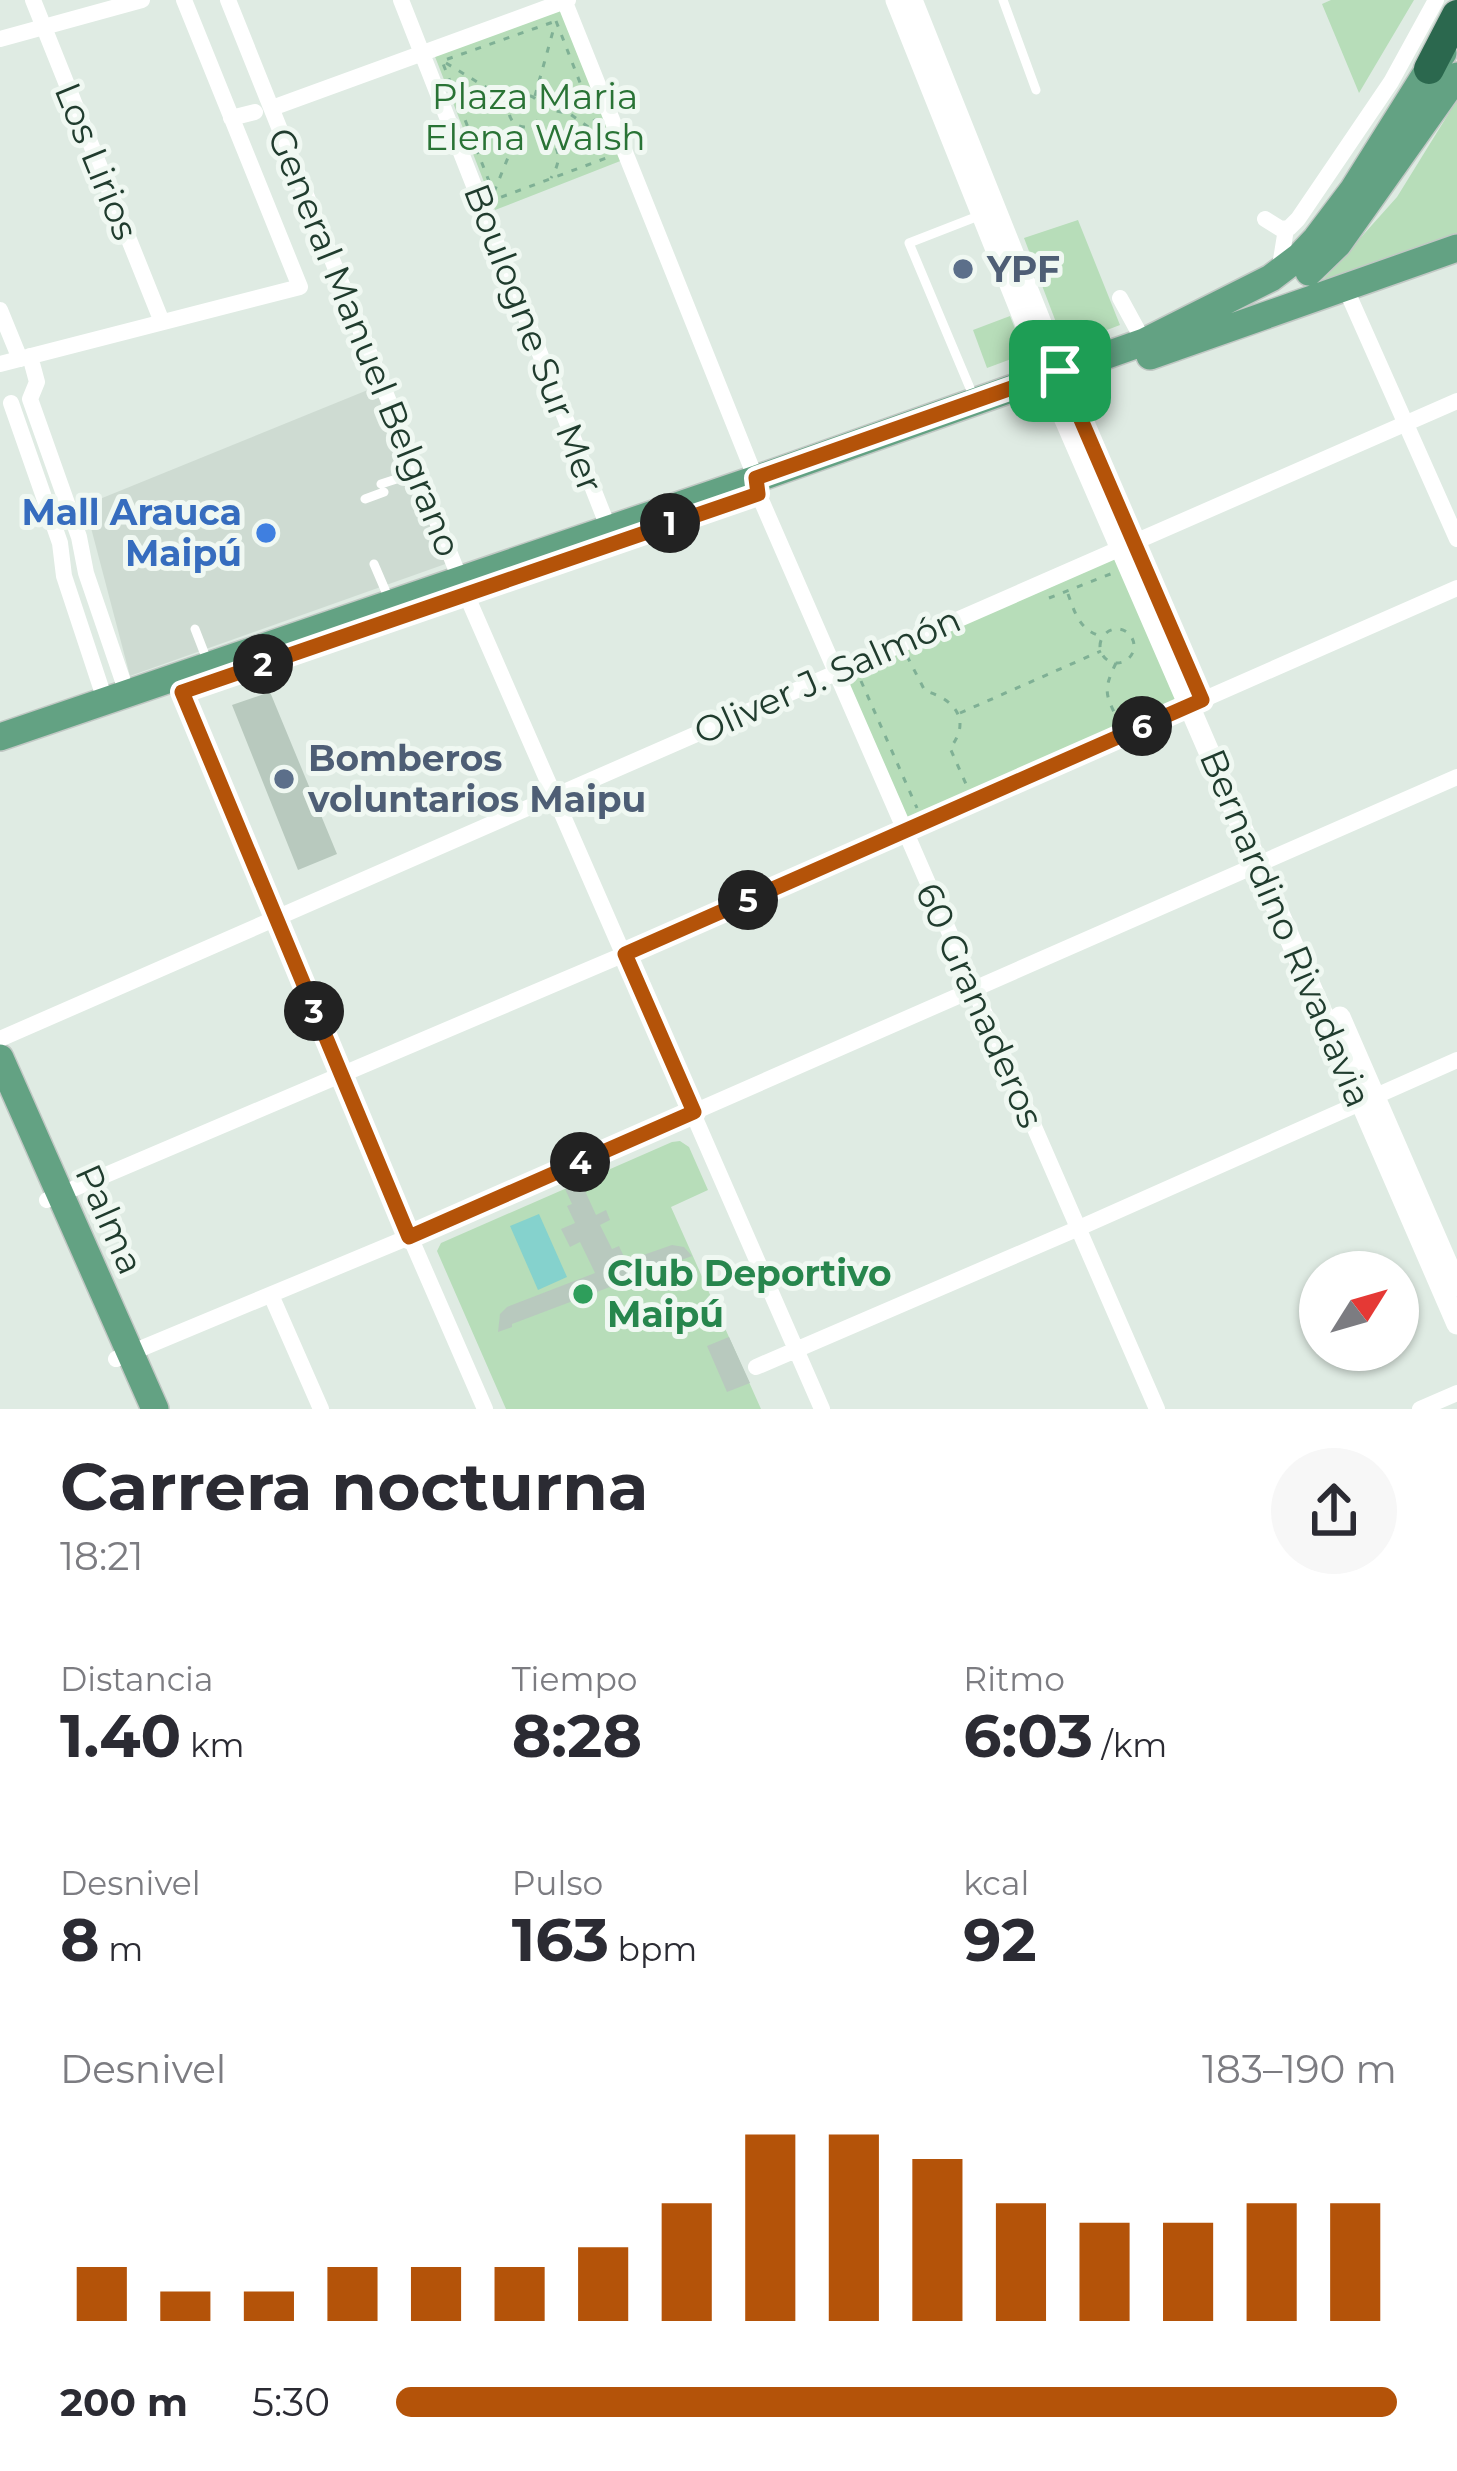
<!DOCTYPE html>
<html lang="es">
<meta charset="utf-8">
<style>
:root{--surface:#fff;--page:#f7f7f7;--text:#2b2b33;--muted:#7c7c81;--accent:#b45309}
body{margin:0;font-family:Montserrat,sans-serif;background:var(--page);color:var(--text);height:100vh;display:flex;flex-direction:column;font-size:45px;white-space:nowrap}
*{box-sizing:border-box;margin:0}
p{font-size:39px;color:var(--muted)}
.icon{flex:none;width:66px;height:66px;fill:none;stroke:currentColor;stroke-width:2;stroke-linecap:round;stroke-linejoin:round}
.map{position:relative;height:1409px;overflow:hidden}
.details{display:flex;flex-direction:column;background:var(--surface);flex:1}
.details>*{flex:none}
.needle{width:78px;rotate:53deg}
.tools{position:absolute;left:1299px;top:1251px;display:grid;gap:24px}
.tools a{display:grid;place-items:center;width:120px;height:120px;border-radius:50%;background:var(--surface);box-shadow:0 3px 9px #0004;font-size:60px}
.pin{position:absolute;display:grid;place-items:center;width:102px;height:102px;color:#fff;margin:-51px;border-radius:24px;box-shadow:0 6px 18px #0006}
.km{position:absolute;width:60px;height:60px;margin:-30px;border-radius:50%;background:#222;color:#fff;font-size:33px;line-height:60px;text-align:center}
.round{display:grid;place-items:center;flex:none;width:126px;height:126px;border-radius:63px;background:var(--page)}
.overview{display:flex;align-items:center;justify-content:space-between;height:204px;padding:0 60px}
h1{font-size:66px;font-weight:700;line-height:90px}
.metrics{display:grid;grid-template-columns:repeat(3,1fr);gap:18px;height:204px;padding:12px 60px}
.metrics div{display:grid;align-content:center}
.metrics b{font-size:60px;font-weight:700}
.metrics small{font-size:33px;font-weight:400}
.metrics p{font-size:33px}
.chart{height:336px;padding:24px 60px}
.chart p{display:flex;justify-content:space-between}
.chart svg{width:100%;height:216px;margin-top:12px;stroke:var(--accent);stroke-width:6}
ul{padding:0 60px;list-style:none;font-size:39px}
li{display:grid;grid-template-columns:192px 144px 1fr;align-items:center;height:90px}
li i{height:30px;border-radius:15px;background:var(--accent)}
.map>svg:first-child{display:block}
.built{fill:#cedbd2}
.green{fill:#b7ddb9}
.water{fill:#85d2cd}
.building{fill:#b8c9be}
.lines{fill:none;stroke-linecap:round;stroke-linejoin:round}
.primary-casing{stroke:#c1c8c4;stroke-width:30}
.motorway-casing{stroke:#c1c8c4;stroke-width:33}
.path{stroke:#7fb095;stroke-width:3;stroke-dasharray:6 9;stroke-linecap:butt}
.service{stroke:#fff;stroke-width:9}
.minor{stroke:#fff;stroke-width:16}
.tertiary{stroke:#fff;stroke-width:21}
.primary{stroke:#63a283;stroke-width:27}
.motorway{stroke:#2b684e;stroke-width:30}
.route-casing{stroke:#fff;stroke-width:24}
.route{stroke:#b45309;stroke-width:15}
.service-dot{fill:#5c6f8a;stroke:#f0f8f2;stroke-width:4.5}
.shop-dot{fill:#3f7fe0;stroke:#f0f8f2;stroke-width:4.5}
.leisure-dot{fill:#2e9e5b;stroke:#f0f8f2;stroke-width:4.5}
.labels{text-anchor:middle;stroke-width:10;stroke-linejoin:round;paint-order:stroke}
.park-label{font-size:36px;fill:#297335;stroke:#f0f8f2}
.street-label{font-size:36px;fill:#203c2e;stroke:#f0f8f2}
.service-label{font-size:36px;font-weight:bold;fill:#4e5e75;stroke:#f0f8f2;text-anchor:start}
.shop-label{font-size:36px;font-weight:bold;fill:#366cbe;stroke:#f0f8f2;text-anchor:end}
.leisure-label{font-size:36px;font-weight:bold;fill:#27864d;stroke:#f0f8f2;text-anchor:start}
</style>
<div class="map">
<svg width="1457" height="1409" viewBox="0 0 1457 1409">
<rect width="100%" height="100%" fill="#dfebe3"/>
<path class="built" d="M380,385l71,177 -321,114 -45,-171z"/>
<path class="green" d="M1331,0h83l-55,93 -37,-89z
M564,1l64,157 -133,52 -63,-161z
M1457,100v134l-136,48 76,-85z
M1078,220l42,105 -55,21 -41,-108z
M1010,316l15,38 -38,14 -14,-38z
M1120,546l70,159 -286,126 -69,-158z
M680,1141l9,6 19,43 -37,17 90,202h-255l-69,-158 4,-8 231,-101z"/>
<path class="water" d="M539,1214l28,63 -29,13 -28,-64z"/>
<path class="building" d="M270,692l67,162 -39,16 -66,-165z
M581,1182l15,33 10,-5 4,10 -10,5 12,24 7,-3 7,15 46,-16 12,2 8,9 -180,68v3l-14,5 2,-18 7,-7 88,-34 -15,-31 -10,5 -9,-18 14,-6 -8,-17 5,-2 -7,-15z
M729,1337l21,46 -23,9 -20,-46z"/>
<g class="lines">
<g class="primary-casing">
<path id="primary" d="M1309,272l29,-28 119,-168
M1150,356l307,-108
M0,737l756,-258 388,-137 127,-64 29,-22 16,-17 37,-49 76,-121 14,-16
M0,1058l155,351"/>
</g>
<g class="motorway-casing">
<path id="motorway" d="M1429,69l28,-54"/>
</g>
<path class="path" d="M556,21l53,136 -113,42 -54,-138z
M446,63l51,31 14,5
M509 111a16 16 0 1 1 32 0a16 16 0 1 1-32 0Z
M535,96l20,-72
M542,108l28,6 27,19
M537,125c19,20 29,28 14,53
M494,192l26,-64
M1068,594c7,19 11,35 32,42
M1049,598l64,-25
M1100 646a17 17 0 1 1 34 0a17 17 0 1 1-34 0Z
M907,656l18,35c30,8 47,30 25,57l16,36
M1116,663c-13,27 -11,31 2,57
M861,681l56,127
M960,713l141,-62"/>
<path class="service" d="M1003,0l33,90
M975,400l-66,-157 72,-28
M381,484l37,-12
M365,499l19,-7
M374,564l15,35
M195,629l12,31"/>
<path class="minor" d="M33,0l129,322
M228,0l238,594 356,815
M401,0l213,542
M564,0l188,469 6,24 399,916
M0,39l142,-39
M272,108l296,-108
M231,118l24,-6
M1265,219l16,10 8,-1 9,-9 93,-137 45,-82
M1279,272l7,-43
M1345,287l112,252
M1120,298l24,44
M0,310l20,49
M30,356l7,26 -7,17 49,138 7,36 41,120
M0,364l300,-77 -116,-287
M11,403l49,140 4,33 41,124
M182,692l158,384 145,333
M0,1039l1457,-638
M47,1200l578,-246 832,-366
M271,1295l50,114
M116,1359l293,-122 1048,-460
M756,1367l323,-139 378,-168
M1420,1409l37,-16"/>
<path class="tertiary" d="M896,0l157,392 404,932
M912,0l153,383
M1340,1017l117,269"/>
<use href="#primary" class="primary"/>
<use href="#motorway" class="motorway"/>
</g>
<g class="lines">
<g class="route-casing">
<path id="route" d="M1060,371l142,329 -577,254 69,158 -285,125 -227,-545 576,-198 -2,-16z"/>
</g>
<use href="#route" class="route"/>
</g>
<g class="service-dot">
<circle cx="963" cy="269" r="12"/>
<circle cx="284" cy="779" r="12"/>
</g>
<circle class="shop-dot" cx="266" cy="533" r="12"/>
<circle class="leisure-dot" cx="583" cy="1294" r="12"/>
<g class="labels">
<g class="park-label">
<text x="535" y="109">Plaza Maria<tspan x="535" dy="41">Elena Walsh</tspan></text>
</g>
<g class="street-label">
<text transform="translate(97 161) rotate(68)" y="13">Los Lirios</text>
<text transform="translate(534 338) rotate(69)" y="13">Boulogne Sur Mer</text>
<text transform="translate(365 342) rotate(68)" y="13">General Manuel Belgrano</text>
<text transform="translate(827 675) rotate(-24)" y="13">Oliver J. Salmón</text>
<text transform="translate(1286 928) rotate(67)" y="13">Bernardino Rivadavia</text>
<text transform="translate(980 1005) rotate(66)" y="13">60 Granaderos</text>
<text transform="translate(110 1219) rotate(66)" y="13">Palma</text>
</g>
<g class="service-label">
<text x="987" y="282">YPF</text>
<text x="308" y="771">Bomberos<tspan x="308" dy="41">voluntarios Maipu</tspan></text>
</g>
<g class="shop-label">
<text x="242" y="525">Mall Arauca<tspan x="242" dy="41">Maipú</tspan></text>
</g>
<g class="leisure-label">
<text x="607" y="1286">Club Deportivo<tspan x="607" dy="41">Maipú</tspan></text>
</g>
</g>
</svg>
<div class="tools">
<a><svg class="needle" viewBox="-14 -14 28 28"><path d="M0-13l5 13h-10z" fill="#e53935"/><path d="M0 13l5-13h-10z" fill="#7c7c81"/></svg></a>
</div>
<div class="pin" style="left:1060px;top:371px;background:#1e9e55"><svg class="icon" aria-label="arrive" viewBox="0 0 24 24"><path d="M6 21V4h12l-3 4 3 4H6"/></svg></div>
<b class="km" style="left:670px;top:523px">1</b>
<b class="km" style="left:263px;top:664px">2</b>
<b class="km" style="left:314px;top:1011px">3</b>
<b class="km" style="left:580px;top:1162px">4</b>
<b class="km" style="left:748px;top:900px">5</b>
<b class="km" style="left:1142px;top:726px">6</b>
</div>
<section class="details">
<div class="overview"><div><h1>Carrera nocturna</h1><p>18:21</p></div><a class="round"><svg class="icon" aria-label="share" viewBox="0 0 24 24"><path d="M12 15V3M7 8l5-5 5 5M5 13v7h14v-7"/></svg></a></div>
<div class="metrics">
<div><p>Distancia</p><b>1.40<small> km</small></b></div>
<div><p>Tiempo</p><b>8:28</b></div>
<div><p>Ritmo</p><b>6:03<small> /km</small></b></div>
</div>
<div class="metrics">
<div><p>Desnivel</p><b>8<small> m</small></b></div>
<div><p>Pulso</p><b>163<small> bpm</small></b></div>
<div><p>kcal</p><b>92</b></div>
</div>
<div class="chart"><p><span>Desnivel</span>183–190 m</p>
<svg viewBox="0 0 160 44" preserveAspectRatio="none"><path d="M5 44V33M15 44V38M25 44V38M35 44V33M45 44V33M55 44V33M65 44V29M75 44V20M85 44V6M95 44V6M105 44V11M115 44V20M125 44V24M135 44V24M145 44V20M155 44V20"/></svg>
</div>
<ul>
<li><b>200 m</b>5:30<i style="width:100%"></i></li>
</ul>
</section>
